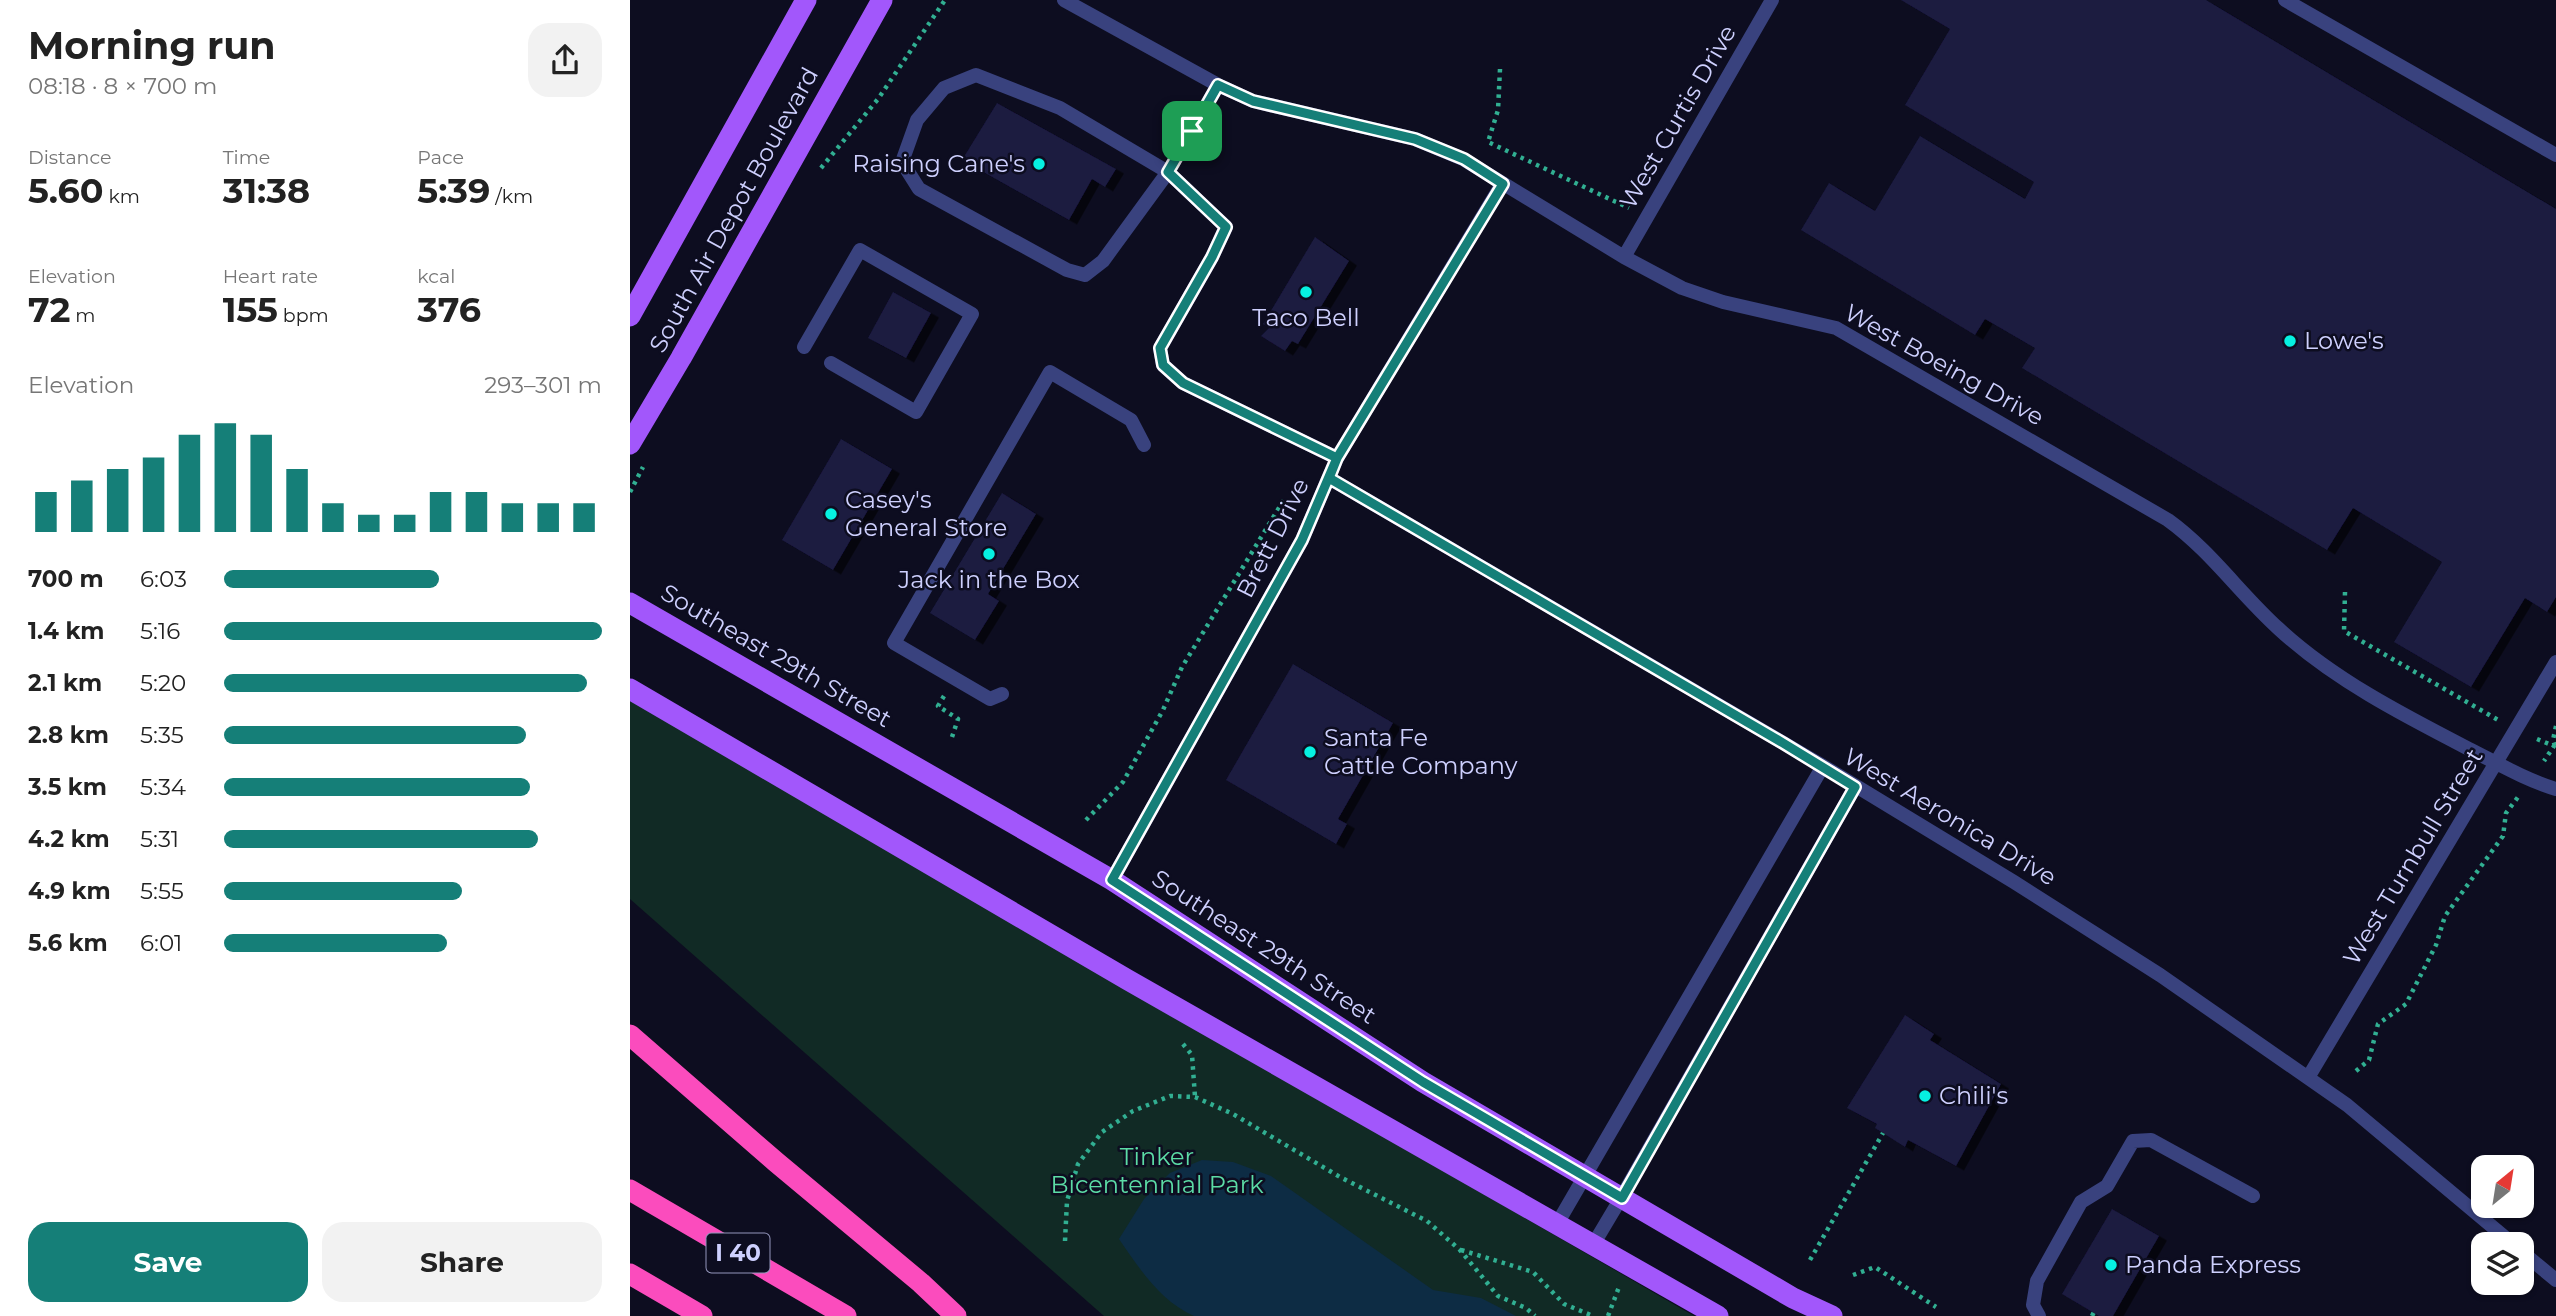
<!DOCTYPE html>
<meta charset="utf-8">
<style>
:root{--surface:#fff;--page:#f2f2f2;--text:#222;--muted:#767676;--accent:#157f78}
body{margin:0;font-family:Montserrat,sans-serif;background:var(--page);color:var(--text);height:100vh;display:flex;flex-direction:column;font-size:26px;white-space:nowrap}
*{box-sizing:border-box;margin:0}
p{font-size:23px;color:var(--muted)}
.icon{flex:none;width:38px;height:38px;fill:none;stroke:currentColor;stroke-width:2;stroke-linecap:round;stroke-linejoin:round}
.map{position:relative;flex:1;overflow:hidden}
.panel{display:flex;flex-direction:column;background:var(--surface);width:630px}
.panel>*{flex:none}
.needle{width:46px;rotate:30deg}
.tools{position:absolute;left:1841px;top:1155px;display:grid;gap:14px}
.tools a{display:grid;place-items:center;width:63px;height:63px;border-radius:14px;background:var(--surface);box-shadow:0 2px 5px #0004;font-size:35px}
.pin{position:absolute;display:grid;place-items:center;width:60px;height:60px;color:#fff;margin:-30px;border-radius:14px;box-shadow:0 4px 10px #0006}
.round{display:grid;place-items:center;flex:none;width:74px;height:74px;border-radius:21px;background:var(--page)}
.headline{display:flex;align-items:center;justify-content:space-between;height:119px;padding:0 28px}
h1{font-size:38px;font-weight:700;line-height:52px}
.metrics{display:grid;grid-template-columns:repeat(3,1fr);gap:10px;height:119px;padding:7px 28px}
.metrics div{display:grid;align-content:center}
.metrics b{font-size:35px;font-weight:700}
.metrics small{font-size:19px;font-weight:400}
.metrics p{font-size:19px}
.chart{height:196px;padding:14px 28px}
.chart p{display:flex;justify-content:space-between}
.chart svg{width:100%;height:126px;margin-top:7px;stroke:var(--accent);stroke-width:6}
.cta{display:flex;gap:14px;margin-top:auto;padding:14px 28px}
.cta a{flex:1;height:80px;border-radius:21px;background:var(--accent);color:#fff;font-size:28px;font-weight:700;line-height:80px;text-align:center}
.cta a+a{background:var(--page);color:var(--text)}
ul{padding:0 28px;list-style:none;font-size:23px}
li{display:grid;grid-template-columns:112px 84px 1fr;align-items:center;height:52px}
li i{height:18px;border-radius:9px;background:var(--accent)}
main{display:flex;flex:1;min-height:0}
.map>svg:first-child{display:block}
.green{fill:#112a25}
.water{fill:#0d2c44}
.building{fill:#1b1a40;filter:url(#shadow)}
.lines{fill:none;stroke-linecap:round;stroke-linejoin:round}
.path{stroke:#31af92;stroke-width:4.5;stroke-dasharray:3.5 5;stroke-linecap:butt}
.lane{stroke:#39427e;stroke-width:14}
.street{stroke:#39427e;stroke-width:14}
.primary{stroke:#a257fb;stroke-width:21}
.highway{stroke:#fb4cbd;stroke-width:21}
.route-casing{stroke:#fff;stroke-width:14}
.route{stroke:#157f78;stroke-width:9}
.poi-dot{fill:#06f1e1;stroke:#0d0d20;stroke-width:2.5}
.labels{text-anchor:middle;stroke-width:5;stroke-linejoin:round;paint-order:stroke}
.shield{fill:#0d0d20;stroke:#9496bb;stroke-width:2}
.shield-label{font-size:23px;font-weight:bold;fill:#ced0fe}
.street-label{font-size:24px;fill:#ced0fe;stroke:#0d0d20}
.poi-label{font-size:24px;fill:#ced0fe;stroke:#0d0d20;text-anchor:start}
.park-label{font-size:24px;fill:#5cdca6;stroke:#0d0d20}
</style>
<main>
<section class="panel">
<div class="headline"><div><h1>Morning run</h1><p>08:18 · 8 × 700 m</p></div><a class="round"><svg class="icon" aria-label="share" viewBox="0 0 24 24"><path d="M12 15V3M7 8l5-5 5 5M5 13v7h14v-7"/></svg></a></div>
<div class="metrics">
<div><p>Distance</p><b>5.60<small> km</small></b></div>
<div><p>Time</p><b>31:38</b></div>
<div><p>Pace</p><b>5:39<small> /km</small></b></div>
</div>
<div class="metrics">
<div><p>Elevation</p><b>72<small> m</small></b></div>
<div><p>Heart rate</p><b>155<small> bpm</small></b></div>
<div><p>kcal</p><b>376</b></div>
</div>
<div class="chart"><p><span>Elevation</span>293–301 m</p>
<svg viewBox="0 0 160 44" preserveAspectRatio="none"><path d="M5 44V30M15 44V26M25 44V22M35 44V18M45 44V10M55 44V6M65 44V10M75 44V22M85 44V34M95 44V38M105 44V38M115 44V30M125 44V30M135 44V34M145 44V34M155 44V34"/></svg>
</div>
<ul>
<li><b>700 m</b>6:03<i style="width:57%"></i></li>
<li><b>1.4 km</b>5:16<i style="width:100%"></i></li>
<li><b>2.1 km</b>5:20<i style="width:96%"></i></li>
<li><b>2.8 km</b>5:35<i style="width:80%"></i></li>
<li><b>3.5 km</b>5:34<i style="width:81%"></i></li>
<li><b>4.2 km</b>5:31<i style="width:83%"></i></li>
<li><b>4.9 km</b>5:55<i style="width:63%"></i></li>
<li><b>5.6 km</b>6:01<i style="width:59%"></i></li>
</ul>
<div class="cta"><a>Save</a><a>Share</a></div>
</section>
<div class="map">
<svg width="1926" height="1316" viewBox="0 0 1926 1316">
<defs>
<filter id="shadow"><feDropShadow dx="8" dy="4.5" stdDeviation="0" flood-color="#0009"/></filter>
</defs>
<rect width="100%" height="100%" fill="#0d0d20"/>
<path class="green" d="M0,699l1064,617h-590l-474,-417z"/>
<path class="water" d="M572,1160l31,2 38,14 162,114 48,8 35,18h-322c-34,-15 -55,-48 -75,-77l25,-40 26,-26z"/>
<path class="building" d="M1271,0h305l350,209v388l-9,15 -22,-14 -54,89 -77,-45 48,-80 -89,-54 -26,42 -305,-182 13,-20 -50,-29 -10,16 -174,-105 28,-47 46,28 45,-75 105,63 9,-17 -129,-77 45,-76z
M367,103l119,66 -11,18 -13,-8 -23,41 -107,-60z
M685,237l34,24 -51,83 -6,-3 -7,10 -24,-15 8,-8 -6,-4z
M263,292l38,21 -25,45 -38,-20z
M211,439l51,30 -59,101 -51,-30z
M372,493l34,21 -48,80 11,7 -24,39 -45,-27z
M663,664l100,59 -55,96 9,5 -11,20 -110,-64z
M1275,1015l29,19 -4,6 71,44 -45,82 -48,-26 -3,7 -30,-19 2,-4 -30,-16z
M1482,1209l47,27 -46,80h-14l-37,-22z"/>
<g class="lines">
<path class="path" d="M870,69l-2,41 -10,32 141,66
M191,168l57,-69 67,-99
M0,492l13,-25
M1715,592l-1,39 154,89
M314,696l-6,10 20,13 -6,18
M1926,726l-3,14 3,9
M1907,739l17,7 -10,15
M456,820l37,-38 40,-72 19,-43 103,-169
M553,1044l9,11 3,42
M1726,1071l13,-11 9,-36 28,-20 30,-59 9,-29 58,-80 3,-23 12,-16
M435,1241l2,-40 11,-37 24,-32 31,-21 37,-15 25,1 38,17 107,63 87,44 33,29 38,46 28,12 9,8
M831,1250l72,22 31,32 29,12
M1180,1260l73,-127
M1223,1275l22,-8 61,40
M978,1316l11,-29
M1462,1316l2,-4"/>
<path class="lane" d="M434,0l154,85 35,16 162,38 48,20 161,98 58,31 41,14 113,26 332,192c43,31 72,74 111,109 54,50 124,86 190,120 28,14 57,31 87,40
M1655,0l271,155
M588,85l-50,87 -65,89 -18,14 -18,-5 -148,-81 -17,-27 15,-42 27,-32 32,-13 84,33 108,64 58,55 -14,30 -52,91 3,17 20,18 154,75
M994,257l148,-257
M174,347l56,-97 112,64 -56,98 -85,-49
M699,478l494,288 191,116 146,93 187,130 166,139
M372,694l-12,5 -96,-56 156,-271 81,48 13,25
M1679,1076l247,-414
M927,1224l266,-458
M963,1245l28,-47 234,-411
M1892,1252l34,28
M1409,1316l-6,-11 4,-24 44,-79 26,-16 26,-45 18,-1 102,56"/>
<path class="street" d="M482,880l190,-340 35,-82 165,-274"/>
<path class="primary" d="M0,316l176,-316
M0,444l51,-86 201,-358
M0,603l482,277 311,202 370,216 39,18
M0,689l498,291 590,336"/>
<path class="highway" d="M0,1035l146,127 145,121 35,33
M0,1190l216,126
M0,1274l72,42"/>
</g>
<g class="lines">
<g class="route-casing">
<path id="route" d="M562,131l-24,41 58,55 -14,30 -52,91 3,17 20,18 154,75 -35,82 -190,340 311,202 199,116 233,-411 -72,-44 -454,-265 8,-20 166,-274 -39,-25 -49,-20 -162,-38 -35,-16 -26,46"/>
</g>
<use href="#route" class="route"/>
</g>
<g class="poi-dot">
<circle cx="409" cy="164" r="7"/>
<circle cx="676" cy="292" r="7"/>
<circle cx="1660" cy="341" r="7"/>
<circle cx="201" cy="514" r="7"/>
<circle cx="359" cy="554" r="7"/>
<circle cx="680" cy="752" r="7"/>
<circle cx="1295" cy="1096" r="7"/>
<circle cx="1481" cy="1265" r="7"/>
</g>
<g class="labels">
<rect class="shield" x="76.5" y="1233.5" width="63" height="39" rx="5"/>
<g class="shield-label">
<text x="108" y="1261">I 40</text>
</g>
<g class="street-label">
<text transform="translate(1048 117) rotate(-60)" y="8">West Curtis Drive</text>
<text transform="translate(104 210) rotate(-61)" y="8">South Air Depot Boulevard</text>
<text transform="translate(1314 365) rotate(29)" y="8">West Boeing Drive</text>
<text transform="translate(643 538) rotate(-63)" y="8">Brett Drive</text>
<text transform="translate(146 656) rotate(30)" y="8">Southeast 29th Street</text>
<text transform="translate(1320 817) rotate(31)" y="8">West Aeronica Drive</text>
<text transform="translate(1783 857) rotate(-59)" y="8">West Turnbull Street</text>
<text transform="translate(634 947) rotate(33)" y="8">Southeast 29th Street</text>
</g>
<g class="poi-label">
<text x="395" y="172" text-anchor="end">Raising Cane's</text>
<text x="676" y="326" text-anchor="middle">Taco Bell</text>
<text x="1674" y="349">Lowe's</text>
<text x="215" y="508">Casey's<tspan x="215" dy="28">General Store</tspan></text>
<text x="359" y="588" text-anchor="middle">Jack in the Box</text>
<text x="694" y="746">Santa Fe<tspan x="694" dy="28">Cattle Company</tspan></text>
<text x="1309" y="1104">Chili's</text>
<text x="1495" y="1273">Panda Express</text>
</g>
<g class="park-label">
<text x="527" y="1165">Tinker<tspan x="527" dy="28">Bicentennial Park</tspan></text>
</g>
</g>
</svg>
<div class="tools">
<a><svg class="needle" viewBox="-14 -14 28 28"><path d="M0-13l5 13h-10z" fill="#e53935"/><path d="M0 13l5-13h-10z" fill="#767676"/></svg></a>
<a><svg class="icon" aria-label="layers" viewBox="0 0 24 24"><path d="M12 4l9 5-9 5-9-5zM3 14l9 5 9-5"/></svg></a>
</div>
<div class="pin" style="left:562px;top:131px;background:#1e9e55"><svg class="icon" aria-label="arrive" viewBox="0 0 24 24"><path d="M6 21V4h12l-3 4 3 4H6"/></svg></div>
</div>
</main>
